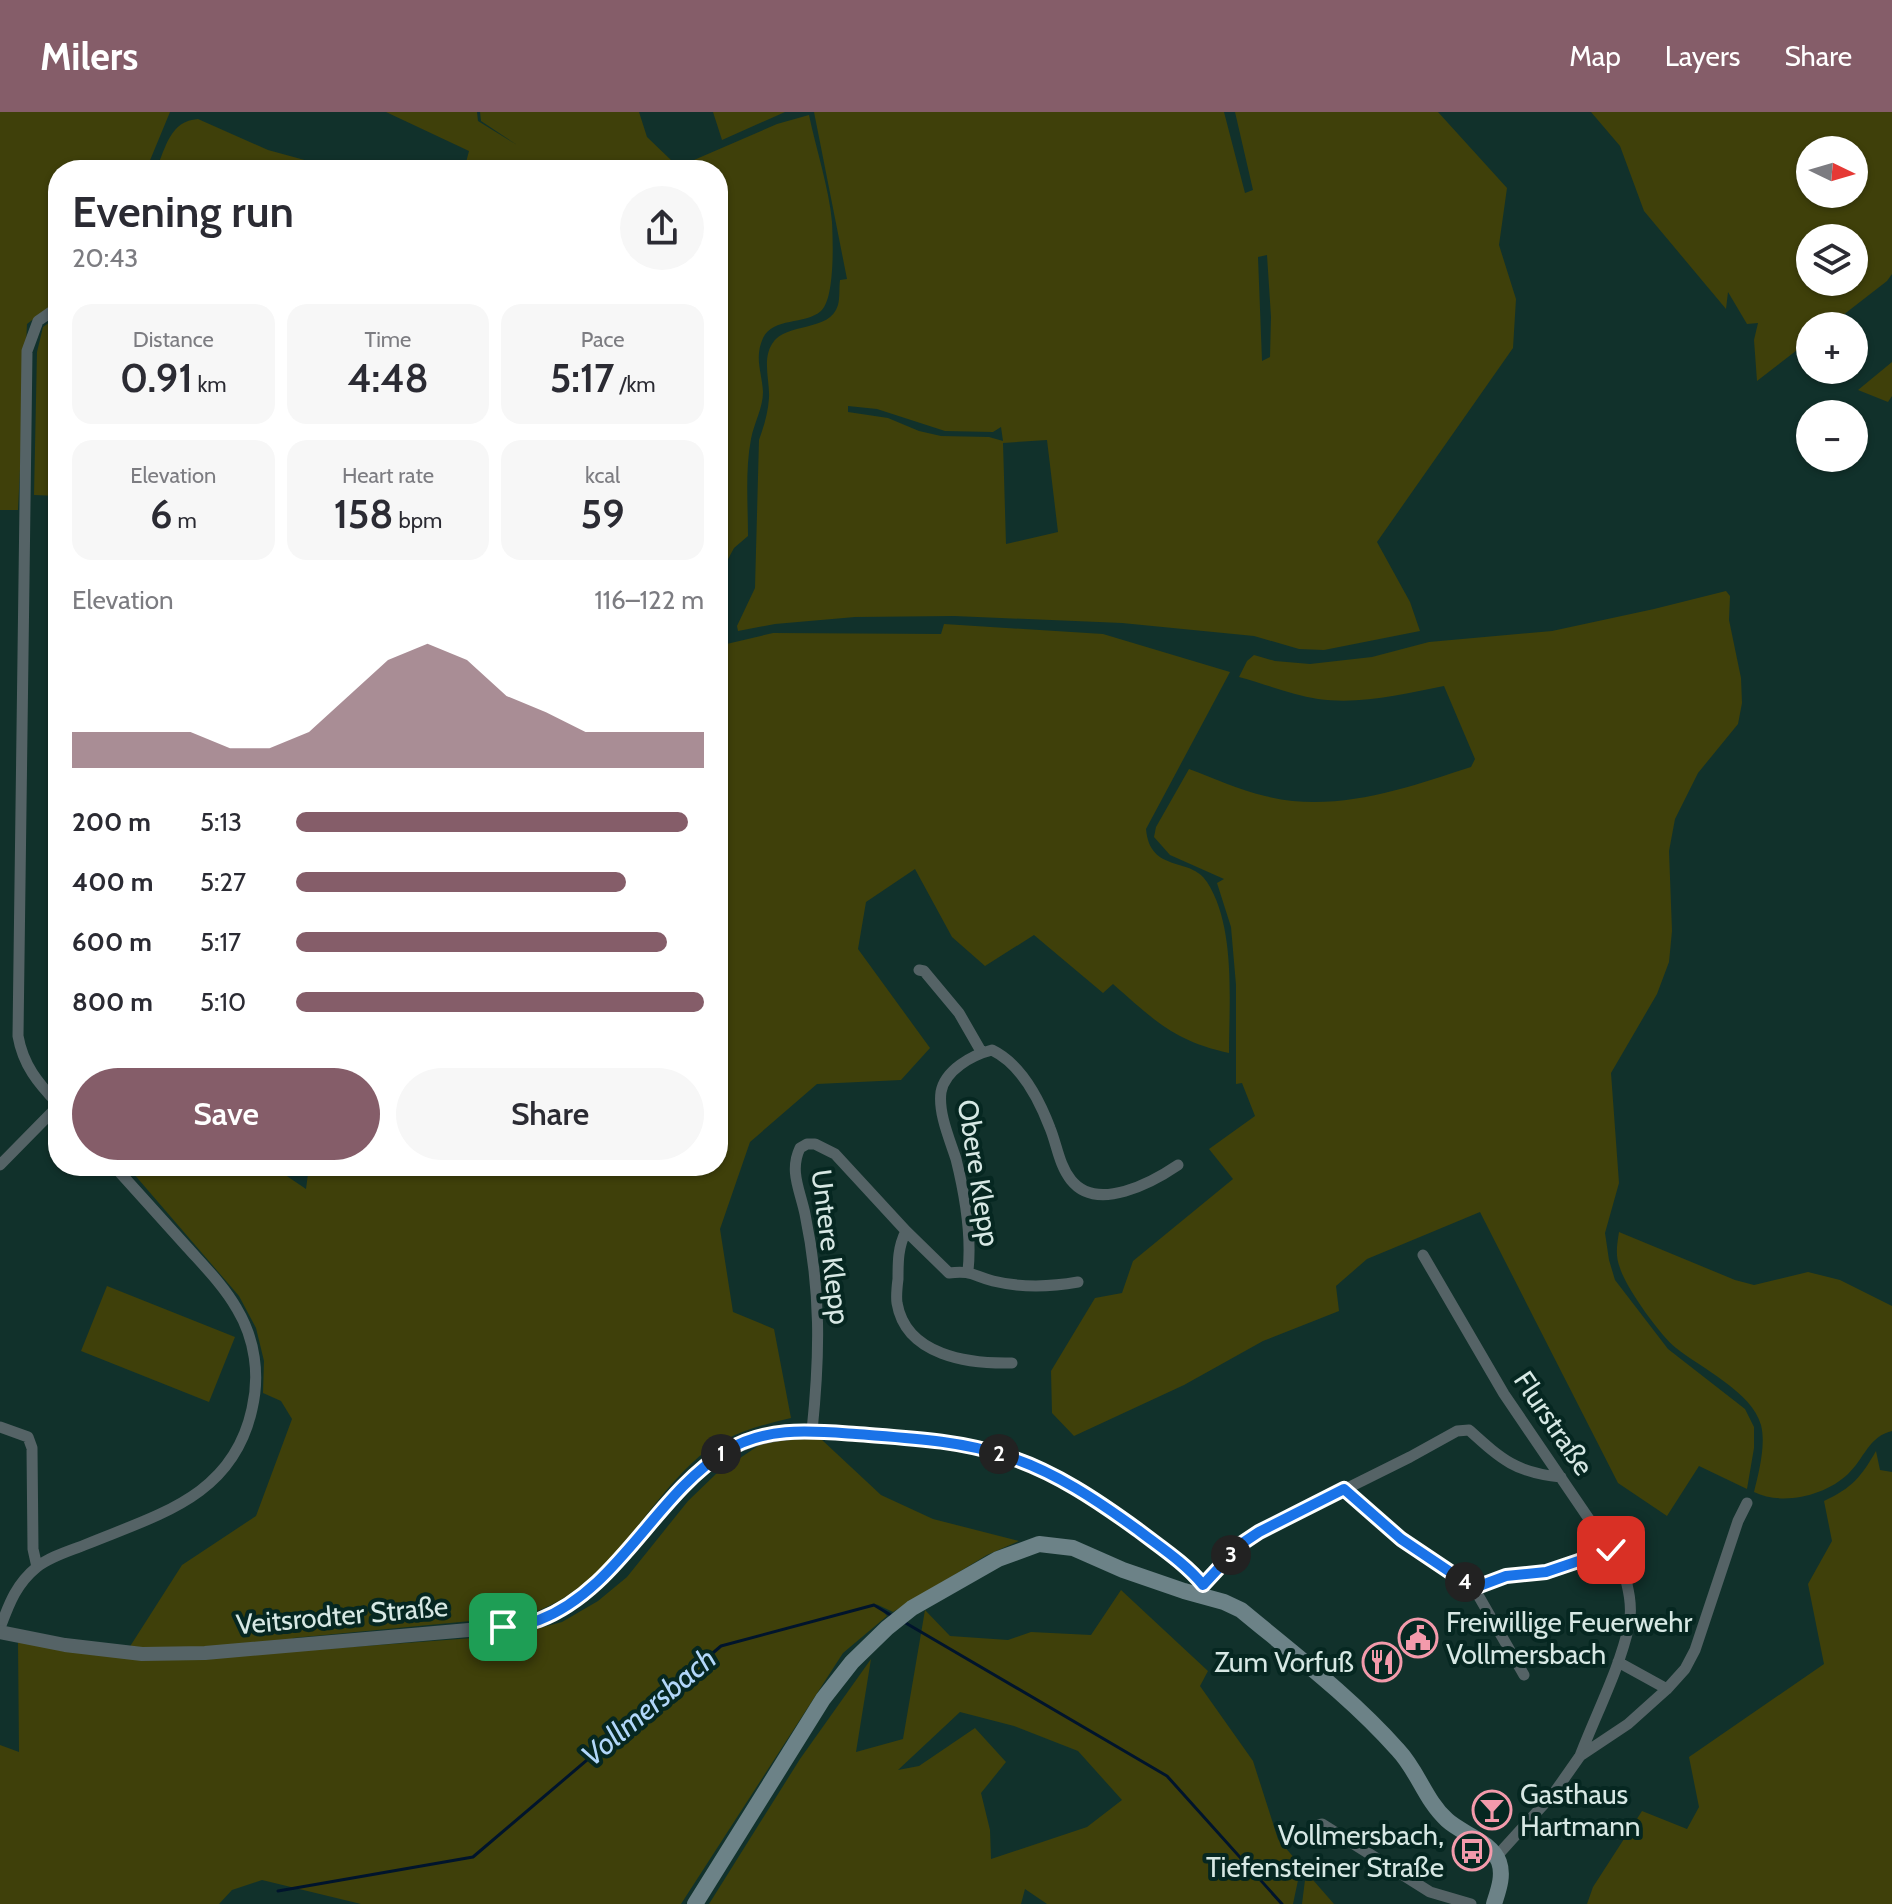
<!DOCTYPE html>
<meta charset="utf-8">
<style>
:root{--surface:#fff;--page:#f7f7f7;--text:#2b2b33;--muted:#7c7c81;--accent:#855d69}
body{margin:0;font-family:Cabin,sans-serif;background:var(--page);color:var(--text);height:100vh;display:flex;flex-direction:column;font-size:30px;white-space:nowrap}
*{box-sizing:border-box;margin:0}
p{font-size:26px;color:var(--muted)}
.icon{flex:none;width:44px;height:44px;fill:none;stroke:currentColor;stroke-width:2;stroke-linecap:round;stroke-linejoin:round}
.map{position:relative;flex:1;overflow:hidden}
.panel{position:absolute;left:48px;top:48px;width:680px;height:1016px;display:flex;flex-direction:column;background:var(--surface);border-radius:32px;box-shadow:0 2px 6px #0004}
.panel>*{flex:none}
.needle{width:52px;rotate:95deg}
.fabs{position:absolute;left:1796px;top:24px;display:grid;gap:16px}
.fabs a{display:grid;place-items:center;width:72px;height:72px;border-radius:50%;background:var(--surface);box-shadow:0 2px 6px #0004;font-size:40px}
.pin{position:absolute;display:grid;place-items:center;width:68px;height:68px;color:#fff;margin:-34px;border-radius:16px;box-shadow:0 4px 12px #0006}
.km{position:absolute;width:40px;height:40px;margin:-20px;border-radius:50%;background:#222;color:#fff;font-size:22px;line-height:40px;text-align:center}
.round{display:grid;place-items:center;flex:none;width:84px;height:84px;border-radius:42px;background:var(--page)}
.summary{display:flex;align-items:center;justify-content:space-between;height:136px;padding:0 24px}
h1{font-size:44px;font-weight:600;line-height:60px}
.stats{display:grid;grid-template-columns:repeat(3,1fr);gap:12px;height:136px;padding:8px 24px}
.stats div{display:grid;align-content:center;border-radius:20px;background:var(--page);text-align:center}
.stats b{font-size:40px;font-weight:600}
.stats small{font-size:22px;font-weight:400}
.stats p{font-size:22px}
.chart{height:224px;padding:16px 24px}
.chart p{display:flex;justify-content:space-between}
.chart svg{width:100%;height:144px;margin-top:8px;fill:var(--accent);opacity:.7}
.action{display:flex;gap:16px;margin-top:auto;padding:16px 24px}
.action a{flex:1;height:92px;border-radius:48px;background:var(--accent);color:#fff;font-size:32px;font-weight:600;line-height:92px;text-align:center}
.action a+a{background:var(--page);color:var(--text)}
ul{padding:0 24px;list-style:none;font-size:26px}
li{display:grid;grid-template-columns:128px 96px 1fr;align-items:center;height:60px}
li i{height:20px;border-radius:10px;background:var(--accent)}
header{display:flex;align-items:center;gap:48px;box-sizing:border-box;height:112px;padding:0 40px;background:var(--accent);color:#fff}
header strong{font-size:38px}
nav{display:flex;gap:44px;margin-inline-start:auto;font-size:28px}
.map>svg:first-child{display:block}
.green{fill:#3f400a;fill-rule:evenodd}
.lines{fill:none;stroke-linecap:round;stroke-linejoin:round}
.stream{stroke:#00142c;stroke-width:3}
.minor{stroke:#556366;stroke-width:11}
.tertiary{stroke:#556366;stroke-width:14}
.secondary{stroke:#6c8287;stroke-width:16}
.route-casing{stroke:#fff;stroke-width:16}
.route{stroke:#1a73e8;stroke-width:10}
.labels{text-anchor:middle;stroke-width:8;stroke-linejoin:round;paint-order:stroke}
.street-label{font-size:28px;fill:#d7e8e4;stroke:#062721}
.poi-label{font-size:28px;fill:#d7e8e4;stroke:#062721;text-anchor:start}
.water-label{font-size:30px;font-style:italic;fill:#b2d7fa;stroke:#062721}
</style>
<header>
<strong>Milers</strong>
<nav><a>Map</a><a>Layers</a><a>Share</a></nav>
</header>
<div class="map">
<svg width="1892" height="1792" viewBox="0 0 1892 1792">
<rect width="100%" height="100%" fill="#11312b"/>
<path class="green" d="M0,0h170l-24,58h-88v130l-31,24 -9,186h-18z
M386,0h91l1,9 39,24 -36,-24 -1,-9h159l8,25 25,24 -24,9h-184l5,-19z
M713,0h72l-63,28z
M814,0h410l21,81 8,-3 -18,-78h203l69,76 -8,57 17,54 -3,49 -136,194 33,60 10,29 -96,19 -25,-1 -45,-13 -132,-13 -168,-7 -99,1 -80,7 -37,7 -1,-5 18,-38 4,-148c5,-14 9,-27 10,-42 1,-17 -7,-38 3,-54 14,-23 58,-11 66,-39 2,-7 1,-17 2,-25l7,-1zM1267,143l4,62 -1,40 -8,4 -4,-104zM848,294l29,3 68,22 48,1 8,-5 2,14 -14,-4 -48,-1 -22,-5 -31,-13 -40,-6zM1047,328l11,92 -52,12 -3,-101z
M1591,0h301v162l-5,7 -58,45h-19v14l-53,41 -3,-41 4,-17 -11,1 -19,-32 -2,17 -82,-98 -24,-65zM1810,38h44v44h-44zM1854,126v44h-44v-44z
M809,3c7,34 20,73 23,107 1,19 3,77 -11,89 -16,14 -48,6 -58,27 -9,20 -1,34 0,54 0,16 -9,31 -12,47 -6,31 -3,66 -3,97l-14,12 -16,30v-408h-29l-2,-7 90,-39z
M198,7l70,31 73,20h-185c10,-23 14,-49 42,-51z
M58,204v180l-24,-1 3,-143 6,-25z
M1892,250v34l-4,6 -30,-12z
M1726,479l4,5 -1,24 12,58 1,25 -4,21 -40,49 -23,46 -6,32 3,80 -3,31 -12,32 -46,79 8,110 -14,50 4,27 6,20 53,69 77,60 9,18v21l-7,41 -48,-23 -32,50 -49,-33 -138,-271 -113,47 -31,27 3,25 -76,30 -79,44 -110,51 -22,-23 -1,-42 44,-73 27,-5 11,-32 100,-82 -24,-30 46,-33 -13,-33 -6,1v-99l-5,-58 -14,-44 7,-4 -54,-24 -16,-18 2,-10 33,-58c25,9 50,21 76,27 70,18 141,-8 206,-29l4,-8 -31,-73c-41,8 -84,19 -126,13 -26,-4 -53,-15 -79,-22l8,-16 7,-6 21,6 35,3 62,-7 57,-15 123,-11 102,-22z
M944,512l159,10 127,38 -84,157c4,45 45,27 61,53 29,45 22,119 22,171 -55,-12 -75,-33 -116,-69l-10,9 -69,-58 -49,31 -33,-29 -37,-68 -49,33 -8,47 72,99 -29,32 -84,4 -67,58 -30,87 13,83 41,17 17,89c-36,8 -72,19 -99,45 -59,56 -85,129 -170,153l-229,22 -9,14 230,-17 48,-13 36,-21 29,-24 61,-76 28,-27 45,-30 27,-6 33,1 60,56 52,24 86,22 -32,14 -94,57 -17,-8 11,12 -44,37 -162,251h-320l-99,-24 -30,10 -13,14h-219v-159l19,7 -1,-110 111,6 53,-83 74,-49 36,-97 -11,-18 -18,-8 1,-32 -8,-33 -17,-32 -112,-130h145l34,23 3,-23h409v-520l55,-13 168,1z
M1619,1120l116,48 19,5 54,-13 32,8 52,26v125c-23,5 -28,28 -44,43 -23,22 -66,32 -94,18 5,-20 12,-47 7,-67 -9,-33 -60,-57 -85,-77 -16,-13 -50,-60 -56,-80 -5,-12 -3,-23 -1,-36z
M107,1174l128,51 -26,65 -128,-51z
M1876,1339l4,19 12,2v432h-305l6,-17 49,-76 45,18 12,-22 -10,-50 135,-93 -16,-80 24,-43 -8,-40c28,-13 37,-24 52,-50z
M1121,1478l87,81 -8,15 53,75 25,78 23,27 -8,38h-246l-22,-15 -4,15h-312l91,-145 71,-100 -15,93 47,-13 22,-129 25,26 58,4 23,-8 60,3zM960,1600l54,14 64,25 44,49 -35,27 -96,32 -1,-29 -9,-37 25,-31 -31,-34 -56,38 -21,4z
M1306,1760l28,32h-32z"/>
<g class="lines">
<path class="stream" d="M904,1510l263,154 115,128
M278,1779l195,-34 248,-211 153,-41 20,12"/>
<path class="minor" d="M58,195l-20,14 -11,30 -9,685c5,29 20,47 40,68
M919,858l5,1 35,42 23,40
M0,1053l58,-59
M906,1119c-8,16 -8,30 -8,48 -1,8 -2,17 -1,24 9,53 72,61 115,60
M1423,1143l81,139 119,175c5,18 10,37 6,56 -9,43 -33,89 -49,131
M968,1159c4,-37 -3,-76 -12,-112 -6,-19 -18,-46 -15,-67 4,-22 31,-37 51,-42 29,14 47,49 58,78 7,17 9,37 21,52 26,33 82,2 107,-15
M0,1315l28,10 4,11 1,101 4,18
M812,1319c8,-77 9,-140 -7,-217 -5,-24 -16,-43 -5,-66l7,-4h8l20,10 71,77 43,42c23,-3 24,3 44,8 29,7 57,6 85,1
M1344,1377l57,50 73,49 50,87
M1203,1473l38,-41 18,-12 151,-75 47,-26 12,-1c32,29 47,43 92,47
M1474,1476l32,-12 40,-4 65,-22
M0,1516c9,-24 16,-44 37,-61 14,-11 33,-16 50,-23 73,-30 146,-48 165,-135 8,-34 3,-70 -15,-100 -13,-23 -32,-42 -50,-62 -24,-27 -49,-54 -73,-81
M1618,1550l49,27
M1306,1728l8,-13 8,-3 108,68 41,12
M1496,1745l58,-64 26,-37 48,-32 39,-35 18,-20 10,-19 43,-129 9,-18"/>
<path class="tertiary" d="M0,1520l65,13 77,9 63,-1 298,-26c11,-2 25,-2 35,-7 67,-26 111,-104 164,-151 45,-40 96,-39 154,-35 50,4 101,6 149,21 68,21 135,75 189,119l9,11 -3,11"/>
<path class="secondary" d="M695,1792l128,-205 29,-37 35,-34 25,-20 86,-49 41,-15 34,4 50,22 61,21 40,11 17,8c53,44 111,88 157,140 20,21 27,50 49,70 15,14 44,21 52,42 5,14 -1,29 -5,42"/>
</g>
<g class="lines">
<g class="route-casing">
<path id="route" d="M503,1515c11,-2 25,-3 36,-7 80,-31 116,-125 187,-169 40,-25 86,-20 130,-17 51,4 102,6 150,22 48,15 92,45 132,74 22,17 47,33 65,55l38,-41 18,-12 85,-43 57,50 73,49 32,-12 40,-4 65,-22"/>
</g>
<use href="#route" class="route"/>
</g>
<defs>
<g id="civic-ring" transform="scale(2)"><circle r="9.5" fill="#062721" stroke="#f39aab" stroke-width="1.5"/><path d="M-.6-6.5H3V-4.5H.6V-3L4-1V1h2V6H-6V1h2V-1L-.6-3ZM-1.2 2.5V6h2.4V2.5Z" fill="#f39aab"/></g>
<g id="restaurant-ring" transform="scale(2)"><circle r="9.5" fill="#062721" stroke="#f39aab" stroke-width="1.5"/><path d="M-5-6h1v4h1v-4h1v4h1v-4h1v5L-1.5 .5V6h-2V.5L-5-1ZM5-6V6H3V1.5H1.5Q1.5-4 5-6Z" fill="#f39aab"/></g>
<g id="bar-ring" transform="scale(2)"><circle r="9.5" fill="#062721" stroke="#f39aab" stroke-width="1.5"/><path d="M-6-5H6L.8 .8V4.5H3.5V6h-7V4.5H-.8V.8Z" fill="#f39aab"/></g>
<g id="bus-ring" transform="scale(2)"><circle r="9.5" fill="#062721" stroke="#f39aab" stroke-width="1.5"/><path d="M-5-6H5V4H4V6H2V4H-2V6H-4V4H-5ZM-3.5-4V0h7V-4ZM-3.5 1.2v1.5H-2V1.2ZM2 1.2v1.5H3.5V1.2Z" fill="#f39aab"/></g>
</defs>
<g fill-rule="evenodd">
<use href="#civic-ring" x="1418" y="1526"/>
<use href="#restaurant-ring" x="1382" y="1550"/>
<use href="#bar-ring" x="1492" y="1698"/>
<use href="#bus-ring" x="1472" y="1739"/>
</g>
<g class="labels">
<g class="street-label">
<text transform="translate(979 1061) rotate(81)" y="10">Obere Klepp</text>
<text transform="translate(831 1135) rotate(83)" y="10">Untere Klepp</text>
<text transform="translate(1554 1311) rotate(56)" y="10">Flurstraße</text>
<text transform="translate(342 1503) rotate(-5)" y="10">Veitsrodter Straße</text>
</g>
<g class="poi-label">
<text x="1446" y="1520">Freiwillige Feuerwehr<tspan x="1446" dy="32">Vollmersbach</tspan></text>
<text x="1354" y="1560" text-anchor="end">Zum Vorfuß</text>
<text x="1520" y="1692">Gasthaus<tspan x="1520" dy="32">Hartmann</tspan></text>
<text x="1444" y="1733" text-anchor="end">Vollmersbach,<tspan x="1444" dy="32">Tiefensteiner Straße</tspan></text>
</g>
<g class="water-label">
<text transform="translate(649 1595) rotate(-40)" y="10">Vollmersbach</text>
</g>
</g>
</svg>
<div class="fabs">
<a><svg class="needle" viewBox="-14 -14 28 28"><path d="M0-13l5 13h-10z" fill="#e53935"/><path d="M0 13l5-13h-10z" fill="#7c7c81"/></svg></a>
<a><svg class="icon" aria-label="layers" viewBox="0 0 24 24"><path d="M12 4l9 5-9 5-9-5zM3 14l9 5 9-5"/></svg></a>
<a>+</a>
<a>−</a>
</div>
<div class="pin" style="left:503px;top:1515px;background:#1e9e55"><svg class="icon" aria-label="arrive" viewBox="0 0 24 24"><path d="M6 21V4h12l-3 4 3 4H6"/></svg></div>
<div class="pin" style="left:1611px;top:1438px;background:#d93025"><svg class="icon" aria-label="check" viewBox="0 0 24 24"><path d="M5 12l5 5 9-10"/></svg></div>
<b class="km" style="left:721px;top:1342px">1</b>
<b class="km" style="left:999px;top:1342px">2</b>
<b class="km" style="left:1231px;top:1443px">3</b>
<b class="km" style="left:1465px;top:1470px">4</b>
<section class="panel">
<div class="summary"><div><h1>Evening run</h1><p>20:43</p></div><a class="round"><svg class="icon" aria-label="share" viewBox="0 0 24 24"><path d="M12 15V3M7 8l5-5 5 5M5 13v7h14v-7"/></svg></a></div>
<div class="stats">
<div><p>Distance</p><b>0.91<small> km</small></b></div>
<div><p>Time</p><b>4:48</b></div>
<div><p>Pace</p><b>5:17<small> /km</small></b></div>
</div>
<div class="stats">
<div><p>Elevation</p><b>6<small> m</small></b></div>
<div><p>Heart rate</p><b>158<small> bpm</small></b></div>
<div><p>kcal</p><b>59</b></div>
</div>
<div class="chart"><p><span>Elevation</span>116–122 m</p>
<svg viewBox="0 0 160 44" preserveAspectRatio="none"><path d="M0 44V33L10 33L20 33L30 33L40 38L50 38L60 33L70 22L80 11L90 6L100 11L110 22L120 27L130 33L140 33L150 33L160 33V44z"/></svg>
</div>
<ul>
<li><b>200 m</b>5:13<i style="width:96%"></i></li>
<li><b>400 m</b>5:27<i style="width:81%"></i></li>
<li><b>600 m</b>5:17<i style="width:91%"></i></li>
<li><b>800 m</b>5:10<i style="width:100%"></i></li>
</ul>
<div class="action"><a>Save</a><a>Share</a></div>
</section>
</div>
